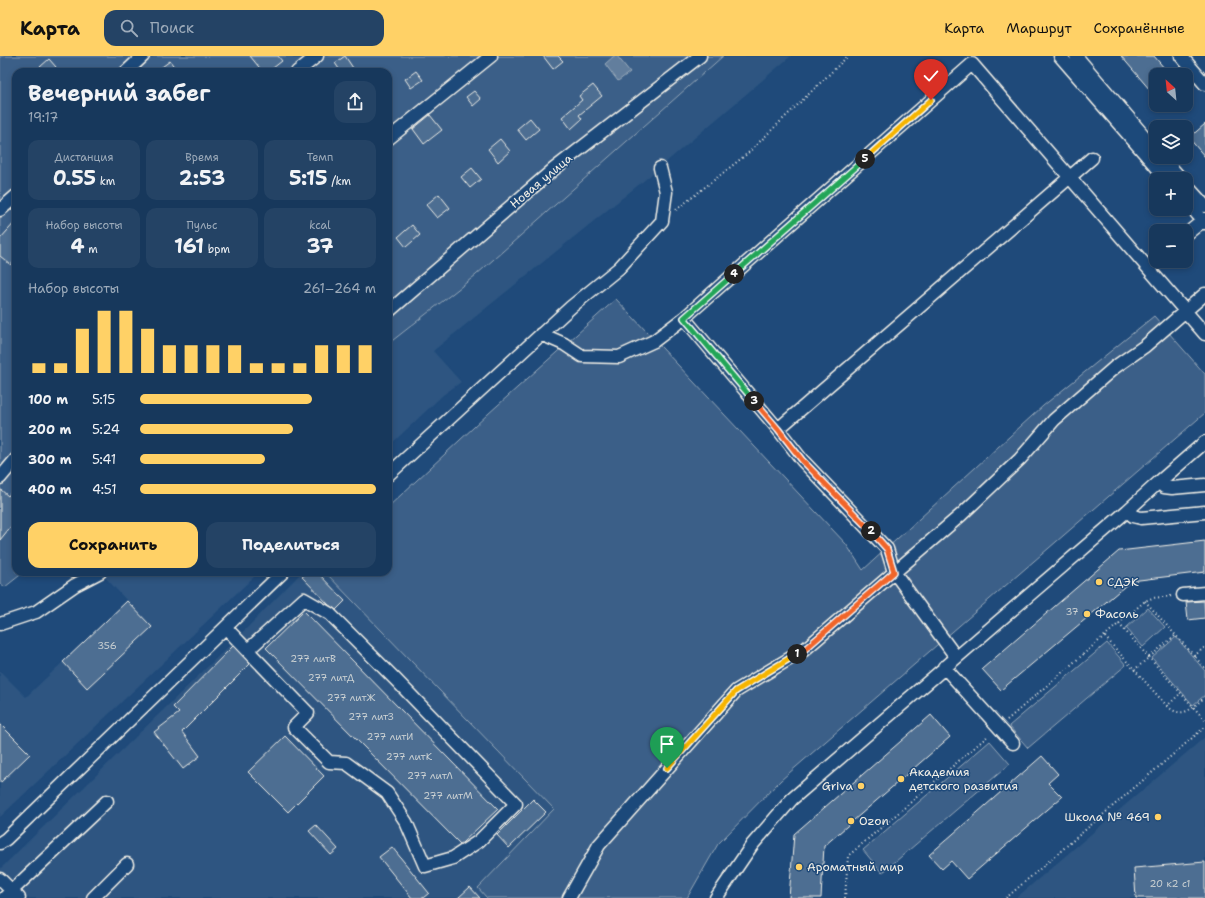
<!DOCTYPE html>
<html lang="ru">
<meta charset="utf-8">
<style>
:root{--surface:#17385c;--page:#244365;--text:#f1f3f6;--muted:#9eacbb;--line:#365272;--accent:#ffd166}
body{margin:0;font-family:"Shantell Sans",sans-serif;background:var(--page);color:var(--text);height:100vh;display:flex;flex-direction:column;font-size:15px;white-space:nowrap}
*{box-sizing:border-box;margin:0}
p{font-size:13px;color:var(--muted)}
.icon{flex:none;width:22px;height:22px;fill:none;stroke:currentColor;stroke-width:2;stroke-linecap:round;stroke-linejoin:round}
.map{position:relative;flex:1;overflow:hidden}
.panel{position:absolute;left:12px;top:12px;width:380px;height:508px;display:flex;flex-direction:column;background:var(--surface);border-radius:12px;box-shadow:0 2px 6px #0003,0 0 0 1px var(--line)}
.panel>*{flex:none}
.needle{width:26px;rotate:333deg}
.tools{position:absolute;left:1149px;top:12px;display:grid;gap:8px}
.tools a{display:grid;place-items:center;width:44px;height:44px;border-radius:8px;background:var(--surface);box-shadow:0 2px 6px #0003,0 0 0 1px var(--line);font-size:20px}
.pin{position:absolute;display:grid;place-items:center;width:34px;height:34px;color:#fff;margin:-41px -17px;border-radius:50% 50% 50% 0;rotate:-45deg;box-shadow:0 0 4px #0007}
.pin .icon{rotate:45deg}
.km{position:absolute;width:20px;height:20px;margin:-10px;border-radius:50%;background:#222;color:#fff;font-size:11px;line-height:20px;text-align:center}
.round{display:grid;place-items:center;flex:none;width:42px;height:42px;border-radius:12px;background:var(--page)}
.overview{display:flex;align-items:center;justify-content:space-between;height:68px;padding:0 16px}
h1{font-size:22px;font-weight:700;line-height:30px}
.metrics{display:grid;grid-template-columns:repeat(3,1fr);gap:6px;height:68px;padding:4px 16px}
.metrics div{display:grid;align-content:center;border-radius:10px;background:var(--page);text-align:center}
.metrics b{font-size:20px;font-weight:700}
.metrics small{font-size:11px;font-weight:400}
.metrics p{font-size:11px}
.chart{height:112px;padding:8px 16px}
.chart p{display:flex;justify-content:space-between}
.chart svg{width:100%;height:72px;margin-top:4px;stroke:var(--accent);stroke-width:6}
.primary-button{display:flex;gap:8px;margin-top:auto;padding:8px 16px}
.primary-button a{flex:1;height:46px;border-radius:12px;background:var(--accent);color:#111;font-size:16px;font-weight:700;line-height:46px;text-align:center}
.primary-button a+a{background:var(--page);color:var(--text)}
ul{padding:0 16px;list-style:none;font-size:13px}
li{display:grid;grid-template-columns:64px 48px 1fr;align-items:center;height:30px}
li i{height:10px;border-radius:5px;background:var(--accent)}
header{display:flex;align-items:center;gap:24px;box-sizing:border-box;height:56px;padding:0 20px;background:var(--accent);color:#111}
header strong{font-size:19px}
nav{display:flex;gap:22px;margin-inline-start:auto;font-size:14px}
.search{width:280px;height:36px;background:var(--page);display:flex;align-items:center;gap:10px;box-sizing:border-box;padding:0 14px;border-radius:12px;color:var(--muted);font-size:15px}
.map>svg:first-child{display:block}
.built{fill:#2d5581}
.green{fill:#3a5f88;stroke:#97a8b8}
.water{fill:#627e9d;stroke:#9cacbb}
.building{fill:#4d6e92;stroke:#f4f1e8}
.lines{fill:none;stroke-linecap:round;stroke-linejoin:round}
.minor-casing{stroke:#f4f1e8;stroke-width:15}
.path{stroke:#f4f1e8;stroke-width:2;stroke-dasharray:1 3;stroke-linecap:butt}
.minor{stroke:#1f4a7a;stroke-width:12}
.split-1-casing{stroke:#fff;stroke-width:8}
.split-2-casing{stroke:#fff;stroke-width:8}
.split-3-casing{stroke:#fff;stroke-width:8}
.split-4-casing{stroke:#fff;stroke-width:8}
.split-5-casing{stroke:#fff;stroke-width:8}
.split-6-casing{stroke:#fff;stroke-width:8}
.split-1{stroke:#f5b400;stroke-width:5}
.split-2{stroke:#f0652b;stroke-width:5}
.split-3{stroke:#f0652b;stroke-width:5}
.split-4{stroke:#22a559;stroke-width:5}
.split-5{stroke:#22a559;stroke-width:5}
.split-6{stroke:#f5b400;stroke-width:5}
.poi-dot{fill:#ffd166;stroke:#1f4a7a;stroke-width:1.5}
.labels{text-anchor:middle;stroke-width:3;stroke-linejoin:round;paint-order:stroke}
.number-label{font-size:10px;fill:#cad0d2}
.street-label{font-size:12px;fill:#f4f1e8;stroke:#1f4a7a}
.poi-label{font-size:12px;fill:#f4f1e8;stroke:#1f4a7a;text-anchor:start}
</style>
<header>
<strong>Карта</strong>
<div class="search"><svg class="icon" aria-label="search" viewBox="0 0 24 24"><circle cx="10" cy="10" r="6"/><path d="M15 15l6 6"/></svg>Поиск</div>
<nav><a>Карта</a><a>Маршрут</a><a>Сохранённые</a></nav>
</header>
<div class="map">
<svg width="1205" height="842" viewBox="0 0 1205 842">
<rect width="100%" height="100%" fill="#1f4a7a"/>
<filter id="ink" filterUnits="userSpaceOnUse"><feTurbulence type="fractalNoise" baseFrequency=".025" numOctaves="2"/><feDisplacementMap in="SourceGraphic" scale="8" xChannelSelector="R" yChannelSelector="G"/><feConvolveMatrix kernelMatrix="1 2 1 2 8 2 1 2 1" color-interpolation-filters="sRGB"/></filter>
<g filter="url(#ink)">
<path class="built" d="M723,0h68l-139,118 -219,177 28,31 -18,13 -55,52v-103l88,-69z
M112,516h143l2,2 -257,243v-146l26,26 101,-96 -23,-25z
M302,516h23l230,238 -77,78 9,10h-487v-29l237,-231z
M1205,681v161h-189z"/>
<path class="green" d="M0,0h723l-247,219 -88,69v-272h-372v500h8l-19,15 -5,-4z
M616,243l230,245 17,26 180,-164 111,-90 51,58v39l-424,367 -63,64 -31,54h-200l-9,-10 76,-79 -229,-237h63v-65l100,-93z
M1148,552l17,19 -22,20 -17,-19z
M1176,581l29,34v24l-12,10 -41,-47z
M1107,587l19,22 -98,83 -19,-22z
M990,685l20,23 -128,109 -19,-23z"/>
<path class="water" d="M614,0h3l13,16 -12,9 -13,-17z"/>
<path class="building" d="M250,0h28l4,5 -14,11h-5z
M345,0l8,12 -7,4h-5l-6,-9z
M543,0h15l5,5 -10,8z
M1121,0h33l16,19h-14v22z
M49,3l7,8 -4,5h-7l-5,-5z
M170,5l8,11h-23z
M416,15l7,9 -12,8 -6,-9z
M593,29l9,11 -23,19 3,4 -11,10 -9,-12 20,-17 -3,-4z
M474,35l7,8 -8,7 -7,-9z
M430,59l12,15 -18,14 -11,-15z
M530,62l9,11 -13,11 -9,-11z
M1205,68v33l-16,-19z
M500,83l10,12 -12,11 -10,-13z
M472,112l9,11 -11,9 -9,-11z
M439,138l11,14 -13,10 -11,-13z
M16,165v38l-5,6 -11,-9v-17z
M412,169l8,10 -14,12 -8,-10z
M16,430v34l-16,20v-51l8,7z
M1205,485v31l-74,9 -130,109 -19,-21 137,-118z
M308,516h9l28,29 -9,9 -7,-5 -27,-28z
M127,545l25,26 -65,61 -24,-26z
M1204,545l1,17 -17,2 -2,-18z
M304,555l194,198 -36,34 -2,1 -194,-196z
M233,590l17,18 -68,68 18,24 -17,13 -29,-37 25,-19 -6,-6z
M931,659l19,22 -126,109 -3,52h-32l5,-64z
M0,668l30,30 -30,29z
M285,680l39,40 -36,36 -40,-40z
M1042,700l16,18 -10,9 14,14 -95,82 -16,-18 -9,8 -13,-14z
M533,743l13,13 -37,36 -12,-13z
M316,769l22,24 -7,6 -22,-24z
M392,791l37,46 -6,5h-11l-33,-41z
M1205,806v36h-69l-2,-30z
M470,831l10,11h-22z"/>
<g class="lines">
<g class="minor-casing">
<path id="minor" d="M1060,0l107,123
M1076,0l80,94
M1181,0l24,28
M126,16l17,-16
M297,16l20,-16
M388,83l103,-83
M1162,101l19,22
M1186,129l19,21
M1186,145l19,22
M0,154l16,-14
M1189,176l16,-13
M388,256l166,-143 146,-113
M684,262l94,111 24,31 85,89 7,23 62,85
M541,278l23,10 18,12 37,1 35,-16 30,-23 288,-254 233,270
M778,373l314,-271
M388,419l183,-168 48,-39 43,-47 4,-29 -6,-24
M0,422l16,-19
M1159,426l46,-40
M1127,455l6,5 8,2 64,-6
M1183,539l22,-2
M0,568l36,-12 39,-27 25,-13
M226,572l82,85 -14,14 35,35 17,1 41,30 19,29 19,44 28,-8 26,-17 37,-37 -121,-125 -65,-65 -26,-15 -56,51
M944,611l69,76
M0,787l6,-4 277,-267
M0,823l19,19
M4,842l103,-97
M93,842l34,-34
M569,842l30,-53 137,-154 68,-41 157,-135 59,-56 34,-39 61,-53 30,-21 60,-52
M716,842l36,-53 40,-46 335,-288 32,-29 5,5 8,1 33,-3"/>
</g>
<path class="path" d="M676,154l71,-56 101,-98
M1145,545l60,67
M1119,568l86,96
M1105,581l62,69 14,-13
M1194,600l11,-9
M1134,614l42,-35
M1167,650c16,14 25,2 38,-9
M1007,664l138,-119 7,-3 21,-2
M845,842l3,-42 141,-121
M1006,842l199,-171"/>
<use href="#minor" class="minor"/>
</g>
</g>
<g class="lines" filter="url(#ink)">
<g class="split-1-casing">
<path id="split-1" d="M667,712l69,-77 61,-37"/>
</g>
<g class="split-2-casing">
<path id="split-2" d="M797,598l7,-4 90,-78 -7,-23 -16,-18"/>
</g>
<g class="split-3-casing">
<path id="split-3" d="M754,345l24,28 24,31 69,71"/>
</g>
<g class="split-4-casing">
<path id="split-4" d="M734,218l-50,44 70,83"/>
</g>
<g class="split-5-casing">
<path id="split-5" d="M734,218l131,-115"/>
</g>
<g class="split-6-casing">
<path id="split-6" d="M865,103l66,-59"/>
</g>
<use href="#split-1" class="split-1"/>
<use href="#split-2" class="split-2"/>
<use href="#split-3" class="split-3"/>
<use href="#split-4" class="split-4"/>
<use href="#split-5" class="split-5"/>
<use href="#split-6" class="split-6"/>
</g>
<g class="poi-dot">
<circle cx="1099" cy="526" r="4"/>
<circle cx="1087" cy="558" r="4"/>
<circle cx="901" cy="723" r="4"/>
<circle cx="861" cy="730" r="4"/>
<circle cx="1158" cy="761" r="4"/>
<circle cx="851" cy="765" r="4"/>
<circle cx="799" cy="811" r="4"/>
</g>
<g class="labels">
<g class="number-label">
<text x="1072" y="559">37</text>
<text x="107" y="593">356</text>
<text x="313" y="606">277 литВ</text>
<text x="331" y="625">277 литД</text>
<text x="351" y="645">277 литЖ</text>
<text x="371" y="664">277 литЗ</text>
<text x="390" y="684">277 литИ</text>
<text x="409" y="704">277 литК</text>
<text x="430" y="723">277 литЛ</text>
<text x="448" y="743">277 литМ</text>
<text x="1170" y="831">20 к2 с1</text>
</g>
<g class="street-label">
<text transform="translate(541 125) rotate(-40)" y="4">Новая улица</text>
</g>
<g class="poi-label">
<text x="1107" y="530">СДЭК</text>
<text x="1095" y="562">Фасоль</text>
<text x="909" y="720">Академия<tspan x="909" dy="14">детского развития</tspan></text>
<text x="853" y="734" text-anchor="end">Griva</text>
<text x="1150" y="765" text-anchor="end">Школа № 469</text>
<text x="859" y="769">Ozon</text>
<text x="807" y="815">Ароматный мир</text>
</g>
</g>
</svg>
<div class="tools">
<a><svg class="needle" viewBox="-14 -14 28 28"><path d="M0-13l5 13h-10z" fill="#e53935"/><path d="M0 13l5-13h-10z" fill="#9eacbb"/></svg></a>
<a><svg class="icon" aria-label="layers" viewBox="0 0 24 24"><path d="M12 4l9 5-9 5-9-5zM3 14l9 5 9-5"/></svg></a>
<a>+</a>
<a>−</a>
</div>
<div class="pin" style="left:667px;top:712px;background:#1e9e55"><svg class="icon" aria-label="arrive" viewBox="0 0 24 24"><path d="M6 21V4h12l-3 4 3 4H6"/></svg></div>
<div class="pin" style="left:931px;top:44px;background:#d93025"><svg class="icon" aria-label="check" viewBox="0 0 24 24"><path d="M5 12l5 5 9-10"/></svg></div>
<b class="km" style="left:797px;top:598px">1</b>
<b class="km" style="left:871px;top:475px">2</b>
<b class="km" style="left:754px;top:345px">3</b>
<b class="km" style="left:734px;top:218px">4</b>
<b class="km" style="left:865px;top:103px">5</b>
<section class="panel">
<div class="overview"><div><h1>Вечерний забег</h1><p>19:17</p></div><a class="round"><svg class="icon" aria-label="share" viewBox="0 0 24 24"><path d="M12 15V3M7 8l5-5 5 5M5 13v7h14v-7"/></svg></a></div>
<div class="metrics">
<div><p>Дистанция</p><b>0.55<small> km</small></b></div>
<div><p>Время</p><b>2:53</b></div>
<div><p>Темп</p><b>5:15<small> /km</small></b></div>
</div>
<div class="metrics">
<div><p>Набор высоты</p><b>4<small> m</small></b></div>
<div><p>Пульс</p><b>161<small> bpm</small></b></div>
<div><p>kcal</p><b>37</b></div>
</div>
<div class="chart"><p><span>Набор высоты</span>261–264 m</p>
<svg viewBox="0 0 160 44" preserveAspectRatio="none"><path d="M5 44V38M15 44V38M25 44V17M35 44V6M45 44V6M55 44V17M65 44V27M75 44V27M85 44V27M95 44V27M105 44V38M115 44V38M125 44V38M135 44V27M145 44V27M155 44V27"/></svg>
</div>
<ul>
<li><b>100 m</b>5:15<i style="width:73%"></i></li>
<li><b>200 m</b>5:24<i style="width:65%"></i></li>
<li><b>300 m</b>5:41<i style="width:53%"></i></li>
<li><b>400 m</b>4:51<i style="width:100%"></i></li>
</ul>
<div class="primary-button"><a>Сохранить</a><a>Поделиться</a></div>
</section>
</div>
